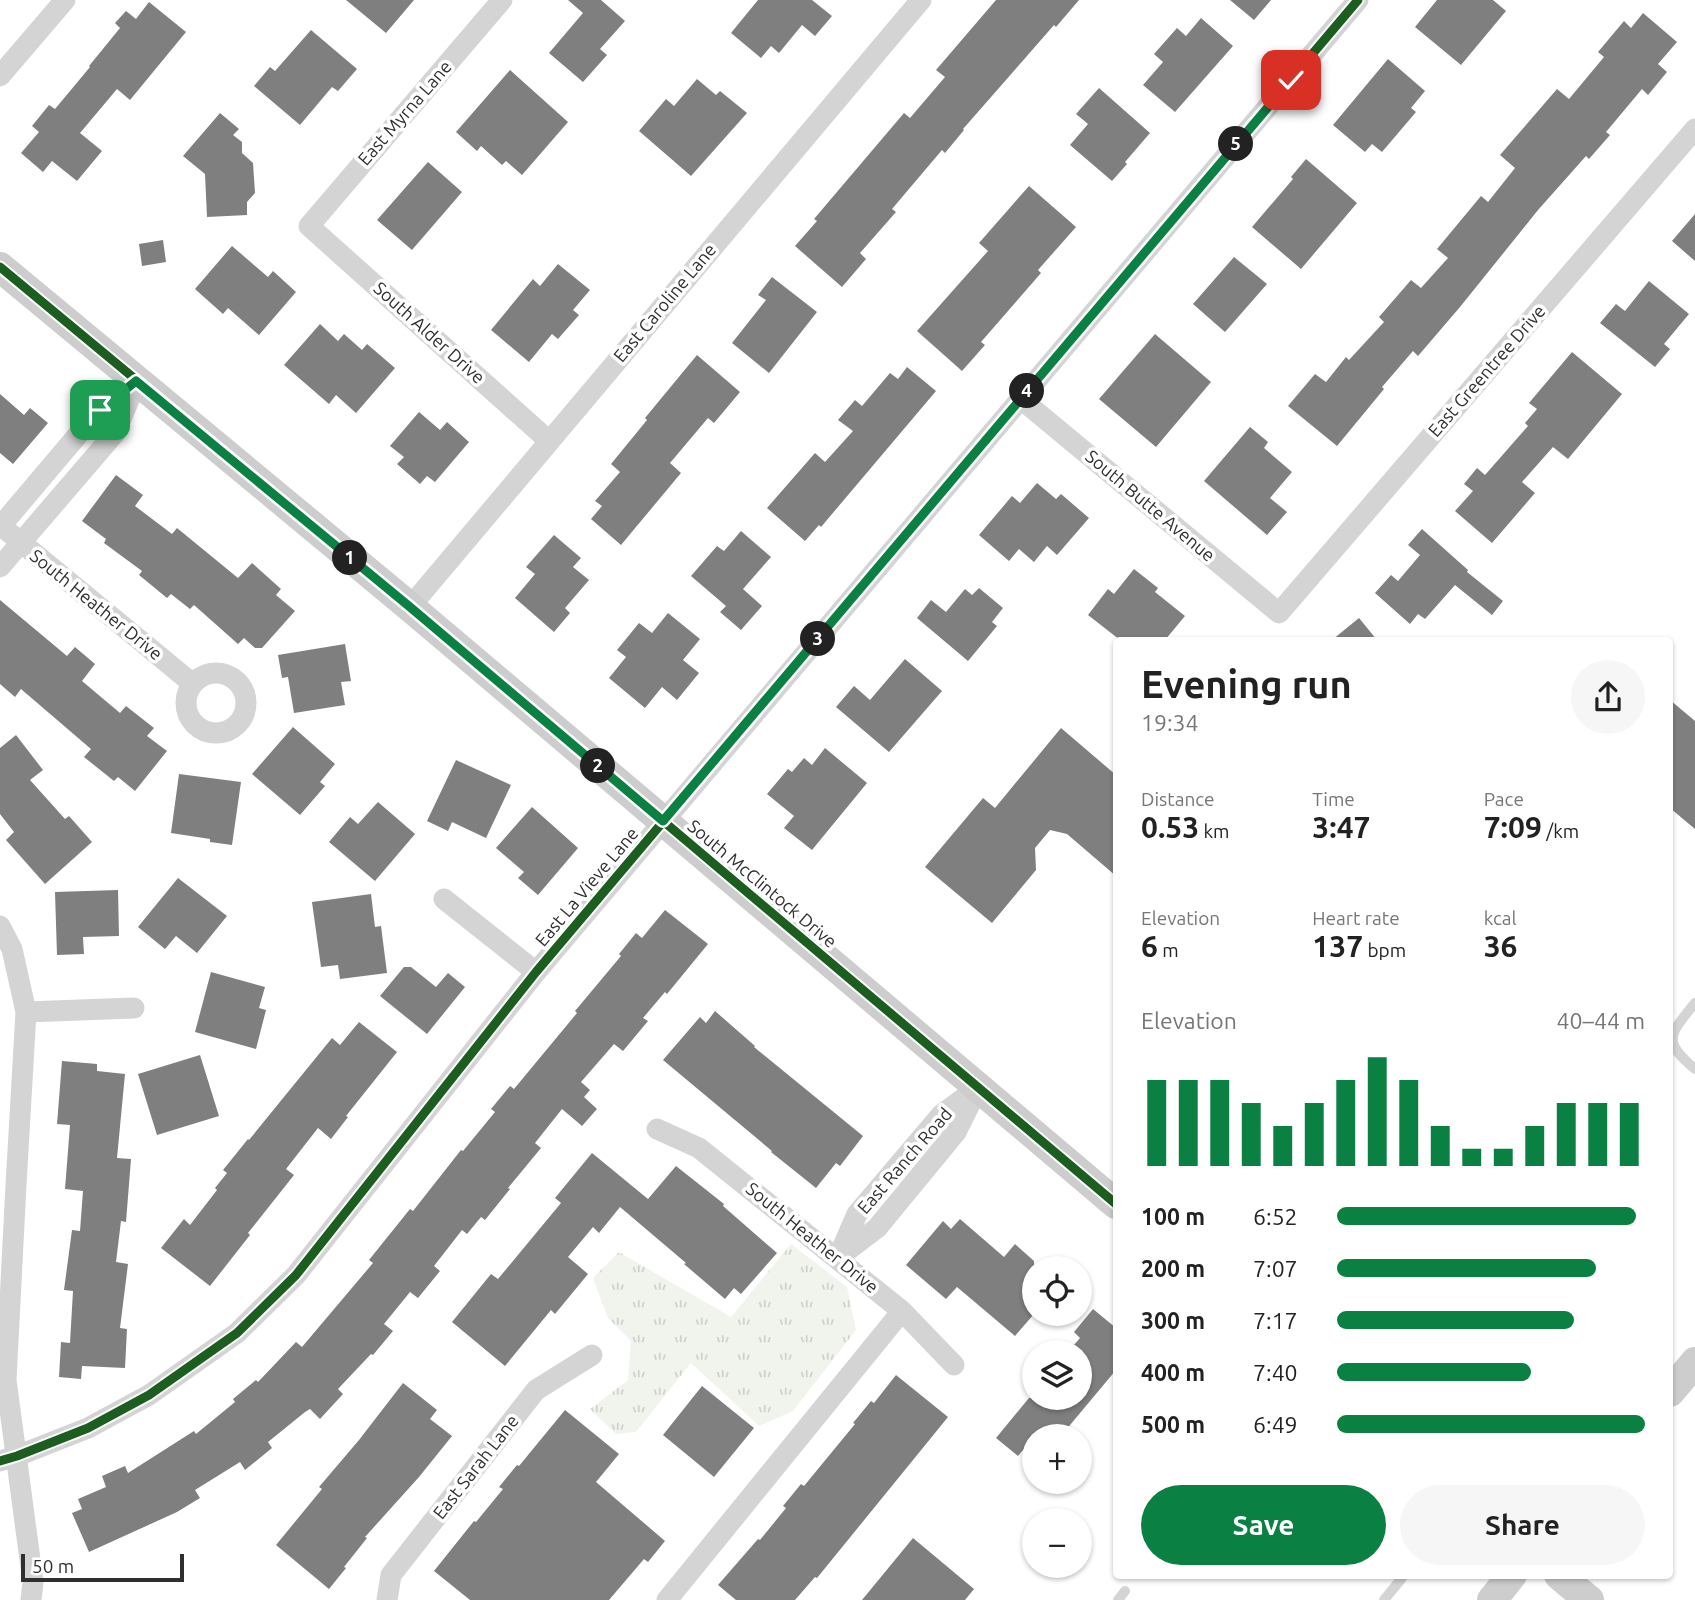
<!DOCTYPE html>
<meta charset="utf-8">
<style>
:root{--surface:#fff;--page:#f6f6f6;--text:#222;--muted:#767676;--accent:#0b8043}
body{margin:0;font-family:Ubuntu,sans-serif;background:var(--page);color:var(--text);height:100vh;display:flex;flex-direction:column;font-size:26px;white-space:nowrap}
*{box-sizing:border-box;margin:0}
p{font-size:23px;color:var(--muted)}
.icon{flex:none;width:38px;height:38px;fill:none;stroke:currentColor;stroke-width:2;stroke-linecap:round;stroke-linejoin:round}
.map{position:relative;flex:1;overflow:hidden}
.side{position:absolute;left:1113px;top:637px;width:560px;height:942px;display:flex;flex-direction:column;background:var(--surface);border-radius:7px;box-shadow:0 2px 5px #0004}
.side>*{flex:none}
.buttons{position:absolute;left:1022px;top:1256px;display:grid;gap:14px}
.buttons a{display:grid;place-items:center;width:70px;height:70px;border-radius:50%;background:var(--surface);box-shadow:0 2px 5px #0004;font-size:35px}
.scale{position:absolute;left:21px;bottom:18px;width:163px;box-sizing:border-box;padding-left:7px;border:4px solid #2f2f2f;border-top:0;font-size:19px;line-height:24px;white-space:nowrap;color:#2f2f2f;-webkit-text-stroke:5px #fff;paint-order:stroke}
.pin{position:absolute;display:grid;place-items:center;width:60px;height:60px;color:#fff;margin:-30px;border-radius:14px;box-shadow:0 4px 10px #0006}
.km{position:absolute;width:35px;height:35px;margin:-18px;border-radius:50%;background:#222;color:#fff;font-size:19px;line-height:35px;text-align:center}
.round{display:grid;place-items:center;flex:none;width:74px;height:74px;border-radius:37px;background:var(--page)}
.head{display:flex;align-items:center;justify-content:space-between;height:119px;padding:0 28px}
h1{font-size:38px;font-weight:600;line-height:52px}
.metrics{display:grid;grid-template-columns:repeat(3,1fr);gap:10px;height:119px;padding:7px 28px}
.metrics div{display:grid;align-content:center}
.metrics b{font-size:30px;font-weight:600}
.metrics small{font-size:19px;font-weight:400}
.metrics p{font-size:19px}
.chart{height:196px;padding:14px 28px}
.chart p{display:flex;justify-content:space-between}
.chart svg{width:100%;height:126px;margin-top:7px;stroke:var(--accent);stroke-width:6}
.cta{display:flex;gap:14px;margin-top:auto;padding:14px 28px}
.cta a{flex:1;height:80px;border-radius:42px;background:var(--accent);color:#fff;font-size:28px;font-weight:600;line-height:80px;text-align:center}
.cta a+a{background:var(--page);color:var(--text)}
ul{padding:0 28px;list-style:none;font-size:23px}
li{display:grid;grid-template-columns:112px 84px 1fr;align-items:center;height:52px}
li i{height:18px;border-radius:9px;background:var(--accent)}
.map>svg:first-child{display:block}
.park{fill:url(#park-tufts)}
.building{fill:#7f7f7f}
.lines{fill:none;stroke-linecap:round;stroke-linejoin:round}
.service{stroke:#d4d4d4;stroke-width:10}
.minor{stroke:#d4d4d4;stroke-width:21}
.secondary{stroke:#cdcdcd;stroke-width:30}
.cycleway-casing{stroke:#fff;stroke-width:13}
.cycleway{stroke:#1b5e20;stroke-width:9}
.route-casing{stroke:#fff;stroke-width:14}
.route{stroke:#0b8043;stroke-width:9}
.labels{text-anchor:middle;stroke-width:7;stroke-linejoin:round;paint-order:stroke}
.street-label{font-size:18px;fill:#2f2f2f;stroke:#fff}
</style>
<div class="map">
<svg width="1695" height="1600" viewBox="0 0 1695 1600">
<defs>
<pattern id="park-tufts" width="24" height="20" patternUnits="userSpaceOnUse" patternTransform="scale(1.75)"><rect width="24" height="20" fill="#f1f4ed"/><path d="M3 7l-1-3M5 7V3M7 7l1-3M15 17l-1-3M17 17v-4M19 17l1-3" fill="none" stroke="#cfd2cc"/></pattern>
</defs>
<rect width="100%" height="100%" fill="#fff"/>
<path class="park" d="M791,1244l56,43 9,43 -63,81 -34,15 -68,-63 -55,69 -20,2 -26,-25 38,-29 3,-39 -23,-23 -15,-40 26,-26 112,65z"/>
<path class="building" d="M346,0h68l-28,33z
M568,0h33l24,21 -25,28 7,6 -24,27 -34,-29 34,-40z
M758,0h54l20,16 -17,20 -13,-11 -23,28 -8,-7 -10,12 -30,-25z
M996,0h83l-23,27 -2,-2 -91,104 1,1 -19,23 -3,-3 -50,59 4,3 -36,41 6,6 -24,28 -47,-41 22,-25 -3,-2 90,-106 6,5 35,-41 -9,-7z
M1230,0h41l-17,20z
M1437,0h56l13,11 -45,54 -46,-38z
M149,2l37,30 -56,68 -13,-11 -37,44 22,18 -25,30 -25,-20 -9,11 -22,-19 18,-21 -7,-6 17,-21 6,4 35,-42 -1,-1 31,-38 -5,-5 11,-12 10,8z
M1643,13l34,29 -19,22 9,8 -19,23 -6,-6 -36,43 4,3 -21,24 -3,-3 -48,54 -78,97 -42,49 -5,-5 -31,36 2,2 -47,57 -49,-40 27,-32 11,8 20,-25 3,3 35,-38 -5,-5 32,-37 10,8 27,-30 -11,-9 44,-53 7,6 27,-34 -15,-13 57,-66 12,10 35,-42 -6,-5 26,-31 7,7z
M1201,18l32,28 -58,66 -32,-27 20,-23 -9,-8 23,-26 9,8z
M311,30l46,39 -19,22 -6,-4 -32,38 -46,-39 16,-19 5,4z
M1388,59l37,32 -14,17 5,4 -34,40 -10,-8 -7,8 -32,-27z
M510,70l58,52 -46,53 -16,-14 -4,4 -21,-19 -4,5 -21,-19z
M697,79l19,16 4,-4 27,22 -56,63 -52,-45 27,-32 8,7z
M1099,88l51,45 -25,29 2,2 -15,17 -42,-36 18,-21 -12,-10z
M220,113l19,16 -6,6 9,7v11l11,10 2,30 -8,9v13l-40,2 -2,-43 -22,-18z
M1306,159l51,44 -56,66 -49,-42 41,-48 -2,-2z
M428,162l34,30 -50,58 -35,-30z
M1029,186l47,41 -38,43 3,3 -60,69 4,3 -23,26 -45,-40 71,-80 -9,-8z
M1695,214v47l-23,-20z
M163,240l3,22 -24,4 -3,-22z
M232,246l36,31 5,-6 23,21 -37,43 -31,-27 -5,6 -28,-25z
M1234,257l33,27 -42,48 -32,-28z
M558,264l32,26 -17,20 6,5 -21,24 -6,-5 -23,28 -38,-32 42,-51 7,7z
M772,277l45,35 -48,61 -37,-30 34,-43 -8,-5z
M1649,281l40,33 -25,30 6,5 -15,18 -55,-44 16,-19 9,7z
M320,324l18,17 6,-7 18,16 5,-6 28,24 -39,45 -20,-18 -7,9 -45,-39z
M1155,334l56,48 -55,65 -57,-48z
M1572,352l50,42 -54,65 -15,-12 -31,35 13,11 -43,50 -37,-32 18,-20 -9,-7 13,-16 8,7 43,-49 -3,-3 12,-14 -8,-6z
M697,355l43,37 -26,31 -6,-5 -38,45 11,10 -60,72 -30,-26 11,-13 -7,-5 25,-29 -9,-8 36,-44 -2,-2z
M907,367l29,24 -115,136 -2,-2 -14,16 -38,-33 48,-55 10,9 28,-31 -15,-11 17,-20 7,6 28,-33 8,6z
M0,394l24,21 6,-7 18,15 -35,41 -13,-11z
M419,412l21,18 7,-8 22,20 -34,40 -8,-6 -7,8 -23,-20 7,-7 -14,-11z
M1250,427l18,15 -4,6 28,24 -22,26 17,14 -20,23 -63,-54z
M116,475l27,20 -8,11 37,28 5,-6 61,50 14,-15 29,26 -5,6 19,16 -33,37h-7l-11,-10 -6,6 -44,-39 -4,4 -19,-15 -4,4 -28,-23 3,-4 -38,-28 2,-4 -24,-18z
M1037,483l19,16 5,-5 28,24 -32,37 -10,-9 -13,16 -15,-13 -10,12 -30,-26 33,-39 8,7z
M1422,529l46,41 -1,2 36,29 -11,14 -37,-30 -30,34 -7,-5 -8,10 -35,-31 16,-18 7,6 22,-26 -12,-10z
M741,531l30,26 -28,32 19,17 -21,24 -21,-18 6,-6 -35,-30 26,-30 7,5z
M554,535l27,23 -8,9 16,13 -24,28 5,5 -16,19 -39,-34 20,-24 -9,-7z
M1134,569l24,19 -3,4 30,24 -20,24h-45l-32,-25 20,-26 6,5z
M979,588l24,20 -11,14 5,4 -29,35 -51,-43 14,-18 15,12 19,-23 7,6z
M0,600l67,56 8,-9 20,17 -13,17 38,32 6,-7 28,22 -7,8 20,15 -32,40 -17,-14 -4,4 -30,-24 7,-8 -70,-60 -6,8 -15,-13z
M668,613l32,26 -17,21 16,13 -22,27 -15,-13 -17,21 -36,-30 17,-21 -9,-7 22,-27 13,10z
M1359,618l18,22h-45z
M345,644l6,37 -10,1 4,23 -51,8 -6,-36 -6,1 -4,-23z
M905,659l37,32 -53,61 -53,-45 18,-21 16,14z
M1670,700l25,21v108l-25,-21z
M293,727l42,37 -15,18 5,4 -25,29 -48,-41z
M1061,728l55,47v101l-49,-42 -17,-4 -15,18 1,22 -44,53 -67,-56 58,-69 12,10z
M16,735l27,35 -13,10 35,39 4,-3 23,26 -47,42 -39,-44 8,-8 -14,-18v-66z
M825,748l42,35 -55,67 -28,-22 10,-12 -27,-22 21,-25 4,3 12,-14 8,7z
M456,760l55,25 -25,53 -34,-16 -4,9 -21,-10z
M179,774l62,8 -9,63 -22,-3v-3l-39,-6z
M378,802l37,32 -40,47 -46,-39 21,-25 8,7z
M532,807l46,41 -40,47 -20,-17 6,-6 -28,-24z
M178,878l49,38 -30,37 -21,-17 -11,13 -27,-22z
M118,890l1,46 -36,1 1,17 -27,1 -2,-63z
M371,894l4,33 6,-1 6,47 -47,6 -2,-14 -17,2 -9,-65z
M665,910l43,34 -41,50 -2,-2 -22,26 5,3 -25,30 -9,-7 -33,38 9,8 -6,7 13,12 -15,17 -20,-17 -27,34 6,5 -33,40 2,1 -25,31 -4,-3 -14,17 -5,-4 -28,36 6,5 -22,27 -8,-6 -26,32 9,7 -20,24 -2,-1 -33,35 5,5 -23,25 -10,-10 -5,3 -37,30 4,6 -27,22 -5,-8 -45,28 5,8 -23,14 -88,40 -17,-39 10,-4 -4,-10 28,-12 -4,-11 23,-10 3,7 66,-42 2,3 39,-32 -2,-3 23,-19 2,2 38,-40 6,5 71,-84 -4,-3 41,-51 3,2 48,-61 2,1 32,-39 -4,-3 19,-23 4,3 63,-76 -2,-2 46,-55 -2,-2 17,-21 6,5z
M404,967h7l25,20 12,-14 17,14 -38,47 -47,-38z
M211,972l54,15 -6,21 7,2 -10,39 -61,-17z
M715,1011l40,35 -1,1 109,89 -23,30 -4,-3 -20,25 -45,-36 1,-1 -109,-91 37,-43 6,6z
M359,1022l38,30 -51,64 2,1 -17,22 -13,-11 -32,41 8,6 -46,58 2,2 -40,51 -49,-38 23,-29 6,6 27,-35 -2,-2 12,-15 -4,-3 25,-31 1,1 83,-102 8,7z
M200,1055l19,61 -62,19 -19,-61z
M62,1061l35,3v7l28,3 -8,84 14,1 -5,63 -5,-1 -5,41 12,2 -8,64 7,1 -2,39 -43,-2 -1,13 -22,-2 2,-35 9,1 3,-52 -9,-1 8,-60 8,1 3,-40 -18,-2 5,-64 -13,-1z
M592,1153l56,46 28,-33 48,38 -1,2 54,47 -36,41 -7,-6 -9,11 -41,-35 2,-1 -66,-56 -21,26 -6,-6 -25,30 20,17 -33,40 -4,-4 -46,56 -53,-44 39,-48 7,5 63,-76 -6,-5z
M960,1219l44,38 11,-13 19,17v53l-19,22 -58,-49 -11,12 -40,-34 37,-44 8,8z
M1093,1309l23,19v42l-56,67h-26l-16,19 -22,-18 33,-40h51v-45h-13l13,-15 -6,-6z
M896,1375l52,42 -131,161 -2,-1 -20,23h-59l-18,-15 40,-46 2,1 26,-32 -3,-2 18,-22 3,2 51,-62 -2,-1 18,-22 3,2z
M403,1383l34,27 -7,9 22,17 -33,41 -54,60 2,1 -23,29 2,1 -17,21 -53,-44 46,-56 -3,-2 40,-47z
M702,1386l52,42 -40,49 -51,-42z
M565,1410l54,44 -23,28 69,59 -17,21 -4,-3 -35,41h-139l-36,-29 40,-50 2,1 27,-33 -4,-2 18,-22 2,1z
M913,1538l61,51 -9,11h-103z"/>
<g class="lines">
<path class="service" d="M1695,1003c-25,31 -34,38 0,66
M1118,1600l7,-9
M1384,1600l18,-22 -1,-3"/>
<path class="minor" d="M502,0l-193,226 240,215
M0,76l65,-76
M1021,399l258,214 416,-484
M0,525l193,159
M0,527l98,-116 37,-29
M0,567l115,-134 22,-52
M410,607l511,-607
M186 703a30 30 0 1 1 60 0a30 30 0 1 1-60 0Z
M444,899l92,73
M0,926l12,23 14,63 -10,173 -10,195 27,202 -2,18
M26,1012l108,-4
M657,1129l42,19 203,163 52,54
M839,1257l38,-29 79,-96 20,-40
M838,1258l19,-44 84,-99 38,-28
M0,1461l17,-5 71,-28 61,-33 88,-62 59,-58 240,-303 822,-972
M387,1600l4,-25 145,-185 56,-35
M667,1600l235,-289"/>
<path class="secondary" d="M0,267l410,340 706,597
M1670,1392l25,-30
M1559,1575l30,25
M1492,1600l20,-25"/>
<g class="cycleway-casing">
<path id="cycleway" d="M0,267l410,340 706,597
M0,1461l17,-5 71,-28 61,-33 88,-62 59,-58 240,-303 822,-972"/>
</g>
<use href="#cycleway" class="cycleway"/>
</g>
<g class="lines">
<g class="route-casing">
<path id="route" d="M100,410l36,-29 274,226 253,214 628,-741"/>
</g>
<use href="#route" class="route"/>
</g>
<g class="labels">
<g class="street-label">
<text transform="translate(405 113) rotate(-49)" y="6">East Myrna Lane</text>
<text transform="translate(665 303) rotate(-50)" y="6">East Caroline Lane</text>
<text transform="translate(429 333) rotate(42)" y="6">South Alder Drive</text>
<text transform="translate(1487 371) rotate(-49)" y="6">East Greentree Drive</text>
<text transform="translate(1150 506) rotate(40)" y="6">South Butte Avenue</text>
<text transform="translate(96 605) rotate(39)" y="6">South Heather Drive</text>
<text transform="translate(762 884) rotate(40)" y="6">South McClintock Drive</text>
<text transform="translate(587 887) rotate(-50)" y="6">East La Vieve Lane</text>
<text transform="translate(905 1161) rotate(-49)" y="6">East Ranch Road</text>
<text transform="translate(812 1238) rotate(39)" y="6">South Heather Drive</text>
<text transform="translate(476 1467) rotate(-52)" y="6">East Sarah Lane</text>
</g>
</g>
</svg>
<div class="buttons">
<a><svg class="icon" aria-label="locate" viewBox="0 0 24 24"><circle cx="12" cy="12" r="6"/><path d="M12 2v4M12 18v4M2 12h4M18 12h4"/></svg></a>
<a><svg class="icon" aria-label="layers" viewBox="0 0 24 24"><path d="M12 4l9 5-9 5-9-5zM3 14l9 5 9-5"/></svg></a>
<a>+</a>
<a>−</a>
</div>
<div class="scale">50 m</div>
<div class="pin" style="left:100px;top:410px;background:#1e9e55"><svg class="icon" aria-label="arrive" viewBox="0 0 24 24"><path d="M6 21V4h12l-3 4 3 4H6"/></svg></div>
<div class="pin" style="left:1291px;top:80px;background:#d93025"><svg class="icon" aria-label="check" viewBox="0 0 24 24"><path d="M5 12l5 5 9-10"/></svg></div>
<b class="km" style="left:350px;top:558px">1</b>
<b class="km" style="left:598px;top:766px">2</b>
<b class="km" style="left:818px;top:639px">3</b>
<b class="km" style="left:1027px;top:391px">4</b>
<b class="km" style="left:1236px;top:144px">5</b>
<section class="side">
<div class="head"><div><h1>Evening run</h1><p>19:34</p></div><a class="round"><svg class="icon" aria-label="share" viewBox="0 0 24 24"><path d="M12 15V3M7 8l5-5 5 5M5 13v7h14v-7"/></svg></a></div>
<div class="metrics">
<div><p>Distance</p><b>0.53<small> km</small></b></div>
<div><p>Time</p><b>3:47</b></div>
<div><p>Pace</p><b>7:09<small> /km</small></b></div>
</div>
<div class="metrics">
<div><p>Elevation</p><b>6<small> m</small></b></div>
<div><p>Heart rate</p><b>137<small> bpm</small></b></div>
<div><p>kcal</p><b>36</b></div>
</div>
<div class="chart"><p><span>Elevation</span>40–44 m</p>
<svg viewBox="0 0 160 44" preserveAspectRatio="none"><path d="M5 44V14M15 44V14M25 44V14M35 44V22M45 44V30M55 44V22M65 44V14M75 44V6M85 44V14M95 44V30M105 44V38M115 44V38M125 44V30M135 44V22M145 44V22M155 44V22"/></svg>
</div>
<ul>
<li><b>100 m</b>6:52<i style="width:97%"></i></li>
<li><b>200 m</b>7:07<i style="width:84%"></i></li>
<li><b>300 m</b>7:17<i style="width:77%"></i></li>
<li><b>400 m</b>7:40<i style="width:63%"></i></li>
<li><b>500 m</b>6:49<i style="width:100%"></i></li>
</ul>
<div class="cta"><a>Save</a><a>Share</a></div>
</section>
</div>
